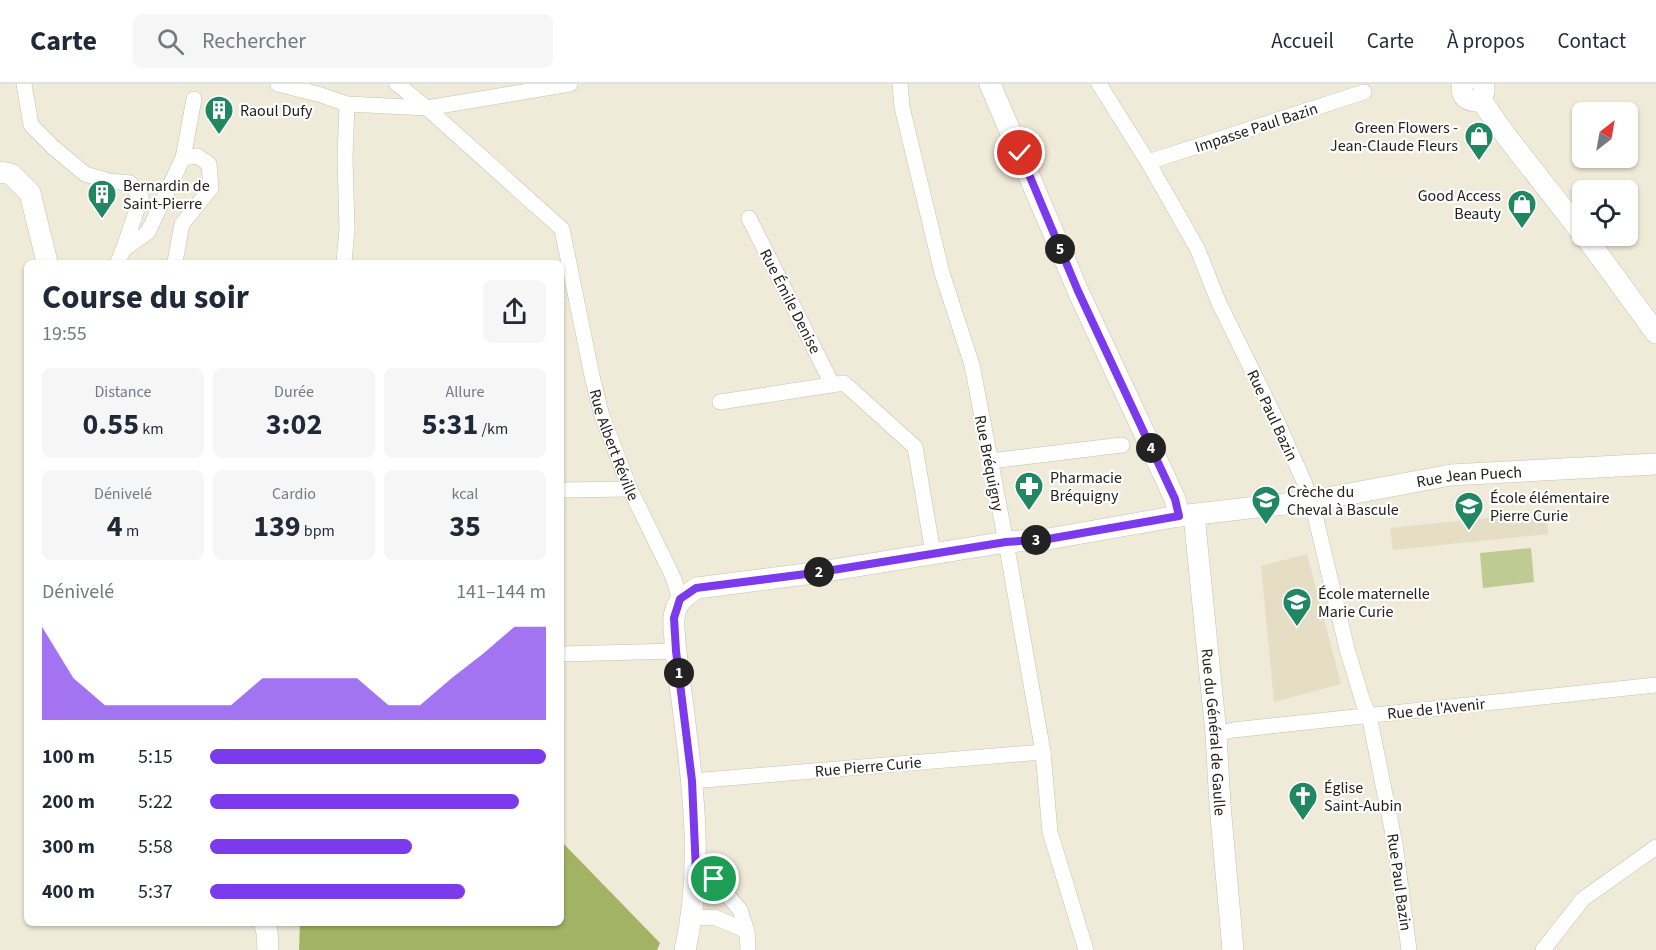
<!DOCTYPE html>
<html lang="fr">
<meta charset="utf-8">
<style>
:root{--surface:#fff;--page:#f6f6f7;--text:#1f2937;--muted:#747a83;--line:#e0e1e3;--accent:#7c3aed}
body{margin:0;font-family:"Source Sans 3",sans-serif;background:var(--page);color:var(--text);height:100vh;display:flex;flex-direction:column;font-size:22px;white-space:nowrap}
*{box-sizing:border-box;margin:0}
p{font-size:20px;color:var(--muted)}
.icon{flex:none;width:33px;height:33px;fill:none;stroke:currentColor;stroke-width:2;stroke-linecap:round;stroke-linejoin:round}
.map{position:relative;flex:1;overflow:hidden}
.details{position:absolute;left:24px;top:176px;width:540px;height:666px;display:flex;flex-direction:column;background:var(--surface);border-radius:9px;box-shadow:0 2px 4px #0004}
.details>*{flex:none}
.needle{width:39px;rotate:31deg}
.controls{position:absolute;left:1572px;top:18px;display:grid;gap:12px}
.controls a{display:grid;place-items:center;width:66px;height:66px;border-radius:9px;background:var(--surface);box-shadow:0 2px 4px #0004;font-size:30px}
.pin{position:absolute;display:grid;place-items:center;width:51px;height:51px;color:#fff;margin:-26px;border:3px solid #fff;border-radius:50%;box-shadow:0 2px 6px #0007}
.km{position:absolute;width:30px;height:30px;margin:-15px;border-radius:50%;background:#222;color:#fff;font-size:16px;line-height:30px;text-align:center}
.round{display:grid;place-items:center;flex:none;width:63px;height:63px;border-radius:9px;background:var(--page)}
.overview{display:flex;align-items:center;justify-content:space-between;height:102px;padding:0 18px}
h1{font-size:33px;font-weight:700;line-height:45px}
.metrics{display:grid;grid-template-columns:repeat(3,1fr);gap:9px;height:102px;padding:6px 18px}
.metrics div{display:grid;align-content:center;border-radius:9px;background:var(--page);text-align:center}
.metrics b{font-size:30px;font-weight:700}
.metrics small{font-size:16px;font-weight:400}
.metrics p{font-size:16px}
.chart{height:168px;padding:12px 18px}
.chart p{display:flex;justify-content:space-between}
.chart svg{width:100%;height:108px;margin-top:6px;fill:var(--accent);opacity:.7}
ul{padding:0 18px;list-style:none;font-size:20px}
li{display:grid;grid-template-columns:96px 72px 1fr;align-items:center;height:45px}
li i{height:15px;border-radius:8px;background:var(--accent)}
header{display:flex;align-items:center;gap:36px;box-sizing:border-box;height:84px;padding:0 30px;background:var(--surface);border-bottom:2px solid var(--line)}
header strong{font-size:28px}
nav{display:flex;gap:33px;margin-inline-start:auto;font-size:21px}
.search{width:420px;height:54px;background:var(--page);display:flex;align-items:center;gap:15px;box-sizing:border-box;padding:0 21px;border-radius:9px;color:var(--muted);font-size:22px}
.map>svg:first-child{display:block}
.built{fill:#e6ddc5}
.green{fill:#becb92}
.forest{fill:#a3b365}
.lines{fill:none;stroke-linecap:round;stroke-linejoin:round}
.street-casing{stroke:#c7c1b0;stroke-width:16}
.secondary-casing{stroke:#c7c1b0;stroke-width:22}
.street{stroke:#fff;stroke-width:15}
.secondary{stroke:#fff;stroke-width:21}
.route-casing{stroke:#fff;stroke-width:12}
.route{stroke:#7c3aed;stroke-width:8}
.labels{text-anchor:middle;stroke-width:4.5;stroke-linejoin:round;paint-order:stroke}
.poi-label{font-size:16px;fill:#23211b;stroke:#fff;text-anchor:start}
.street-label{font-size:16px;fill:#23211b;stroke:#fff}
</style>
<header>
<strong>Carte</strong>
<div class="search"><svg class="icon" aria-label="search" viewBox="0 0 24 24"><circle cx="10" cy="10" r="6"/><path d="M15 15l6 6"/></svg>Rechercher</div>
<nav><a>Accueil</a><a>Carte</a><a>À propos</a><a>Contact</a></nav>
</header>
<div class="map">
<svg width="1656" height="866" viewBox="0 0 1656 866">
<rect width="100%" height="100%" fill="#f0ead9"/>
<path class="built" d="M1546,428l2,22 -155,16 -3,-22z
M1307,470l34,130 -67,18 -13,-136z"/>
<path class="green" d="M1531,464l3,34 -51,6 -3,-35z"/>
<path class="forest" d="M561,757l99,102 -3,7h-358l1,-27 261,-1z"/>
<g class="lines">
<g class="street-casing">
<g id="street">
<path d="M24,0l7,41 23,23 31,26 24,7 21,2 11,15 -18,52"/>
<path d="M278,0l43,11 26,9 80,4 143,-24"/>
<path id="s1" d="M397,0l30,24 135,121 30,147 10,40 28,73 43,88 7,22"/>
<path d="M900,0l2,23 40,166 30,92 34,177 37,210 7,80 36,118"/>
<path d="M1099,0l49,78 49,86 22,55 58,118 28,63 9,27 33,138 16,53 6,13 26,129 14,106"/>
<path d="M183,74l11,-59"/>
<path d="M1148,78l216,-70"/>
<path d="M749,134l83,166"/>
<path d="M118,178l5,-12 25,-18 35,-74 14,-2 12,8 2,24 -29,36 -7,38"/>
<path d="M344,178l3,-33 -2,-72 2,-53"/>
<path d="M720,318l124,-19 71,64 18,106"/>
<path d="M990,377l132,-16"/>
<path d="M561,406l69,-1"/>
<path d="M561,570l115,-3"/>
<path d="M1216,650l17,-4 423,-45"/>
<path d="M692,697l351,-29"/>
<path d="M696,788l18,7 26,31 7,21 1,19"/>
<path d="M692,834l22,-1 33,14"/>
<path d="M1543,866l40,-51 73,-52"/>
</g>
</g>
<g class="secondary-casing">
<g id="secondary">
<path d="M990,0l88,207 97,208 4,17"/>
<path d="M1463,0c-3,10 2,16 12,17 8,-3 11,-9 8,-17"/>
<path d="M1480,15l27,38 75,96"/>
<path d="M0,88l11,2 19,19 17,69"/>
<path d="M1585,152l71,97"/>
<path id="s2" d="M1194,431l22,219 4,71 13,145"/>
<path d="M264,838l3,10 1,18"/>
<path id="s3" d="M685,866c18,-79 9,-156 -1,-235 -3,-25 -7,-49 -9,-73 0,-7 -2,-15 -1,-23 1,-17 10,-22 23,-31l117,-15 192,-31 42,-3 131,-23 132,-15 140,-26 205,-11"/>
</g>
</g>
<use href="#street" class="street"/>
<use href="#secondary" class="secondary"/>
</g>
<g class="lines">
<g class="route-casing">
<path id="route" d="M714,795l-18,-7 -4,-91 -16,-130 -2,-33 6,-19 16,-11 118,-15 192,-31 42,-3 131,-23 -4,-17 -97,-208 -58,-138"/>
</g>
<use href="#route" class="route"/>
</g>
<defs>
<g id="building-pin" transform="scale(1.5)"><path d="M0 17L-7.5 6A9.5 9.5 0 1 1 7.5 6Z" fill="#208762" stroke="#fff"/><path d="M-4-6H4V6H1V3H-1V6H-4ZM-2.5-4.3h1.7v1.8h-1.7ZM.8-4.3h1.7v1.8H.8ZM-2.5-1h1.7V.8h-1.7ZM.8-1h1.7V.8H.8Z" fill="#fff"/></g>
<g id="shop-pin" transform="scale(1.5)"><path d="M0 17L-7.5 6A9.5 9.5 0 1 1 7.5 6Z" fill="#208762" stroke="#fff"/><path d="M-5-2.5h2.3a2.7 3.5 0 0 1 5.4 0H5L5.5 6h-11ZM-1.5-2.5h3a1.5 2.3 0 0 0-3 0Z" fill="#fff"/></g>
<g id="pharmacy-pin" transform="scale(1.5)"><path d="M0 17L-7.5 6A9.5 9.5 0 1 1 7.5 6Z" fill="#208762" stroke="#fff"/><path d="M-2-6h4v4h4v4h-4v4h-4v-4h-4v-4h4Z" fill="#fff"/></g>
<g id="school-pin" transform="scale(1.5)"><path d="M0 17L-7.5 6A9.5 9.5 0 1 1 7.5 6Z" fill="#208762" stroke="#fff"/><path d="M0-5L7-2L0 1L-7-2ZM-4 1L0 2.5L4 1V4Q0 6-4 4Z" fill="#fff"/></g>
<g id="church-pin" transform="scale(1.5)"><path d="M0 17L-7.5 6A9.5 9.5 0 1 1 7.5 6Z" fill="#208762" stroke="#fff"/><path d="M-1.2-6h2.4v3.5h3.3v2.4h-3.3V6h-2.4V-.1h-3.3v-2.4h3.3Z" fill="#fff"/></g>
</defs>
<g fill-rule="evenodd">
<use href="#building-pin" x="219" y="26"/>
<use href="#shop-pin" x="1479" y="52"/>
<use href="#building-pin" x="102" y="110"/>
<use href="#shop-pin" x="1522" y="120"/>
<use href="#pharmacy-pin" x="1029" y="402"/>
<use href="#school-pin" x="1266" y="416"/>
<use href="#school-pin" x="1469" y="422"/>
<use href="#school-pin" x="1297" y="518"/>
<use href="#church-pin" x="1303" y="712"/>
</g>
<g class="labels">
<g class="poi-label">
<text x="240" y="32">Raoul Dufy</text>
<text x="1458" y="49" text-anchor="end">Green Flowers -<tspan x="1458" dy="18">Jean-Claude Fleurs</tspan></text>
<text x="123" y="107">Bernardin de<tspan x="123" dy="18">Saint-Pierre</tspan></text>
<text x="1501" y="117" text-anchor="end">Good Access<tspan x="1501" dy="18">Beauty</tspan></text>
<text x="1050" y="399">Pharmacie<tspan x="1050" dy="18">Bréquigny</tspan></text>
<text x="1287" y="413">Crèche du<tspan x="1287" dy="18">Cheval à Bascule</tspan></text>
<text x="1490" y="419">École élémentaire<tspan x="1490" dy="18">Pierre Curie</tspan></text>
<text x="1318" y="515">École maternelle<tspan x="1318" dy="18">Marie Curie</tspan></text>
<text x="1324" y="709">Église<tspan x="1324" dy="18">Saint-Aubin</tspan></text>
</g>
<g class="street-label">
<text transform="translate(1256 43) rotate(-18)" y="6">Impasse Paul Bazin</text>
<text transform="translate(791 217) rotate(63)" y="6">Rue Émile Denise</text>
<text transform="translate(1273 331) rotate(65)" y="6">Rue Paul Bazin</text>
<text dy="6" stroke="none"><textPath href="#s1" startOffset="442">Rue Albert Réville</textPath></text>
<text transform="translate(990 379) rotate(79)" y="6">Rue Bréquigny</text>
<text dy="6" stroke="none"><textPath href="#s3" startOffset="1154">Rue Jean Puech</textPath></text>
<text transform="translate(1436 624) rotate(-6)" y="6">Rue de l'Avenir</text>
<text dy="6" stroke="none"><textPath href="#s2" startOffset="218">Rue du Général de Gaulle</textPath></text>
<text transform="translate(868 682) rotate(-5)" y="6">Rue Pierre Curie</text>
<text transform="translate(1400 798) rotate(82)" y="6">Rue Paul Bazin</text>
</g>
</g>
</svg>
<div class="controls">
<a><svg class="needle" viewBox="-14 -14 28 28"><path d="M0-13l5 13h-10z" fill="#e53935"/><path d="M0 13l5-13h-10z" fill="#747a83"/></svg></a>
<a><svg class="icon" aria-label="locate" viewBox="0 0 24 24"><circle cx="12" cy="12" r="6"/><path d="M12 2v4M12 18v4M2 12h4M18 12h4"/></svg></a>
</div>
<div class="pin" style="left:714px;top:795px;background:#1e9e55"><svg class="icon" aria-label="arrive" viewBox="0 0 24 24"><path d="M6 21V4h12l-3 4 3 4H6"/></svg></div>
<div class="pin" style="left:1020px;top:69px;background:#d93025"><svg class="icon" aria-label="check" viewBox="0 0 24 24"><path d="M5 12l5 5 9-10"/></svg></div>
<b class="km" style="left:679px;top:589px">1</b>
<b class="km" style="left:819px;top:488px">2</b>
<b class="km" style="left:1036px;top:456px">3</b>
<b class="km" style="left:1151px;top:364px">4</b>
<b class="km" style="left:1060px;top:165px">5</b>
<section class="details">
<div class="overview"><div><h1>Course du soir</h1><p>19:55</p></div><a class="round"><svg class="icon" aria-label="share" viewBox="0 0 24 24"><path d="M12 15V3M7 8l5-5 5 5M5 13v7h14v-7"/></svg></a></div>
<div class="metrics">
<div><p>Distance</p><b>0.55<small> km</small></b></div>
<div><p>Durée</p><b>3:02</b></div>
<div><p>Allure</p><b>5:31<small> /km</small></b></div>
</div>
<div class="metrics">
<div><p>Dénivelé</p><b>4<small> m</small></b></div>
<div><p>Cardio</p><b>139<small> bpm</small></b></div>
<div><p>kcal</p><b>35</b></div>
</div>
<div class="chart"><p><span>Dénivelé</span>141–144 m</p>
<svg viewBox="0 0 160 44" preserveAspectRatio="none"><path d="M0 44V6L10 27L20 38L30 38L40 38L50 38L60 38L70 27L80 27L90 27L100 27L110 38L120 38L130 27L140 17L150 6L160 6V44z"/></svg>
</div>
<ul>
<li><b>100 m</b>5:15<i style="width:100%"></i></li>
<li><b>200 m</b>5:22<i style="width:92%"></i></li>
<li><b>300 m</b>5:58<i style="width:60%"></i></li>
<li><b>400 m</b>5:37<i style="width:76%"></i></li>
</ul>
</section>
</div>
